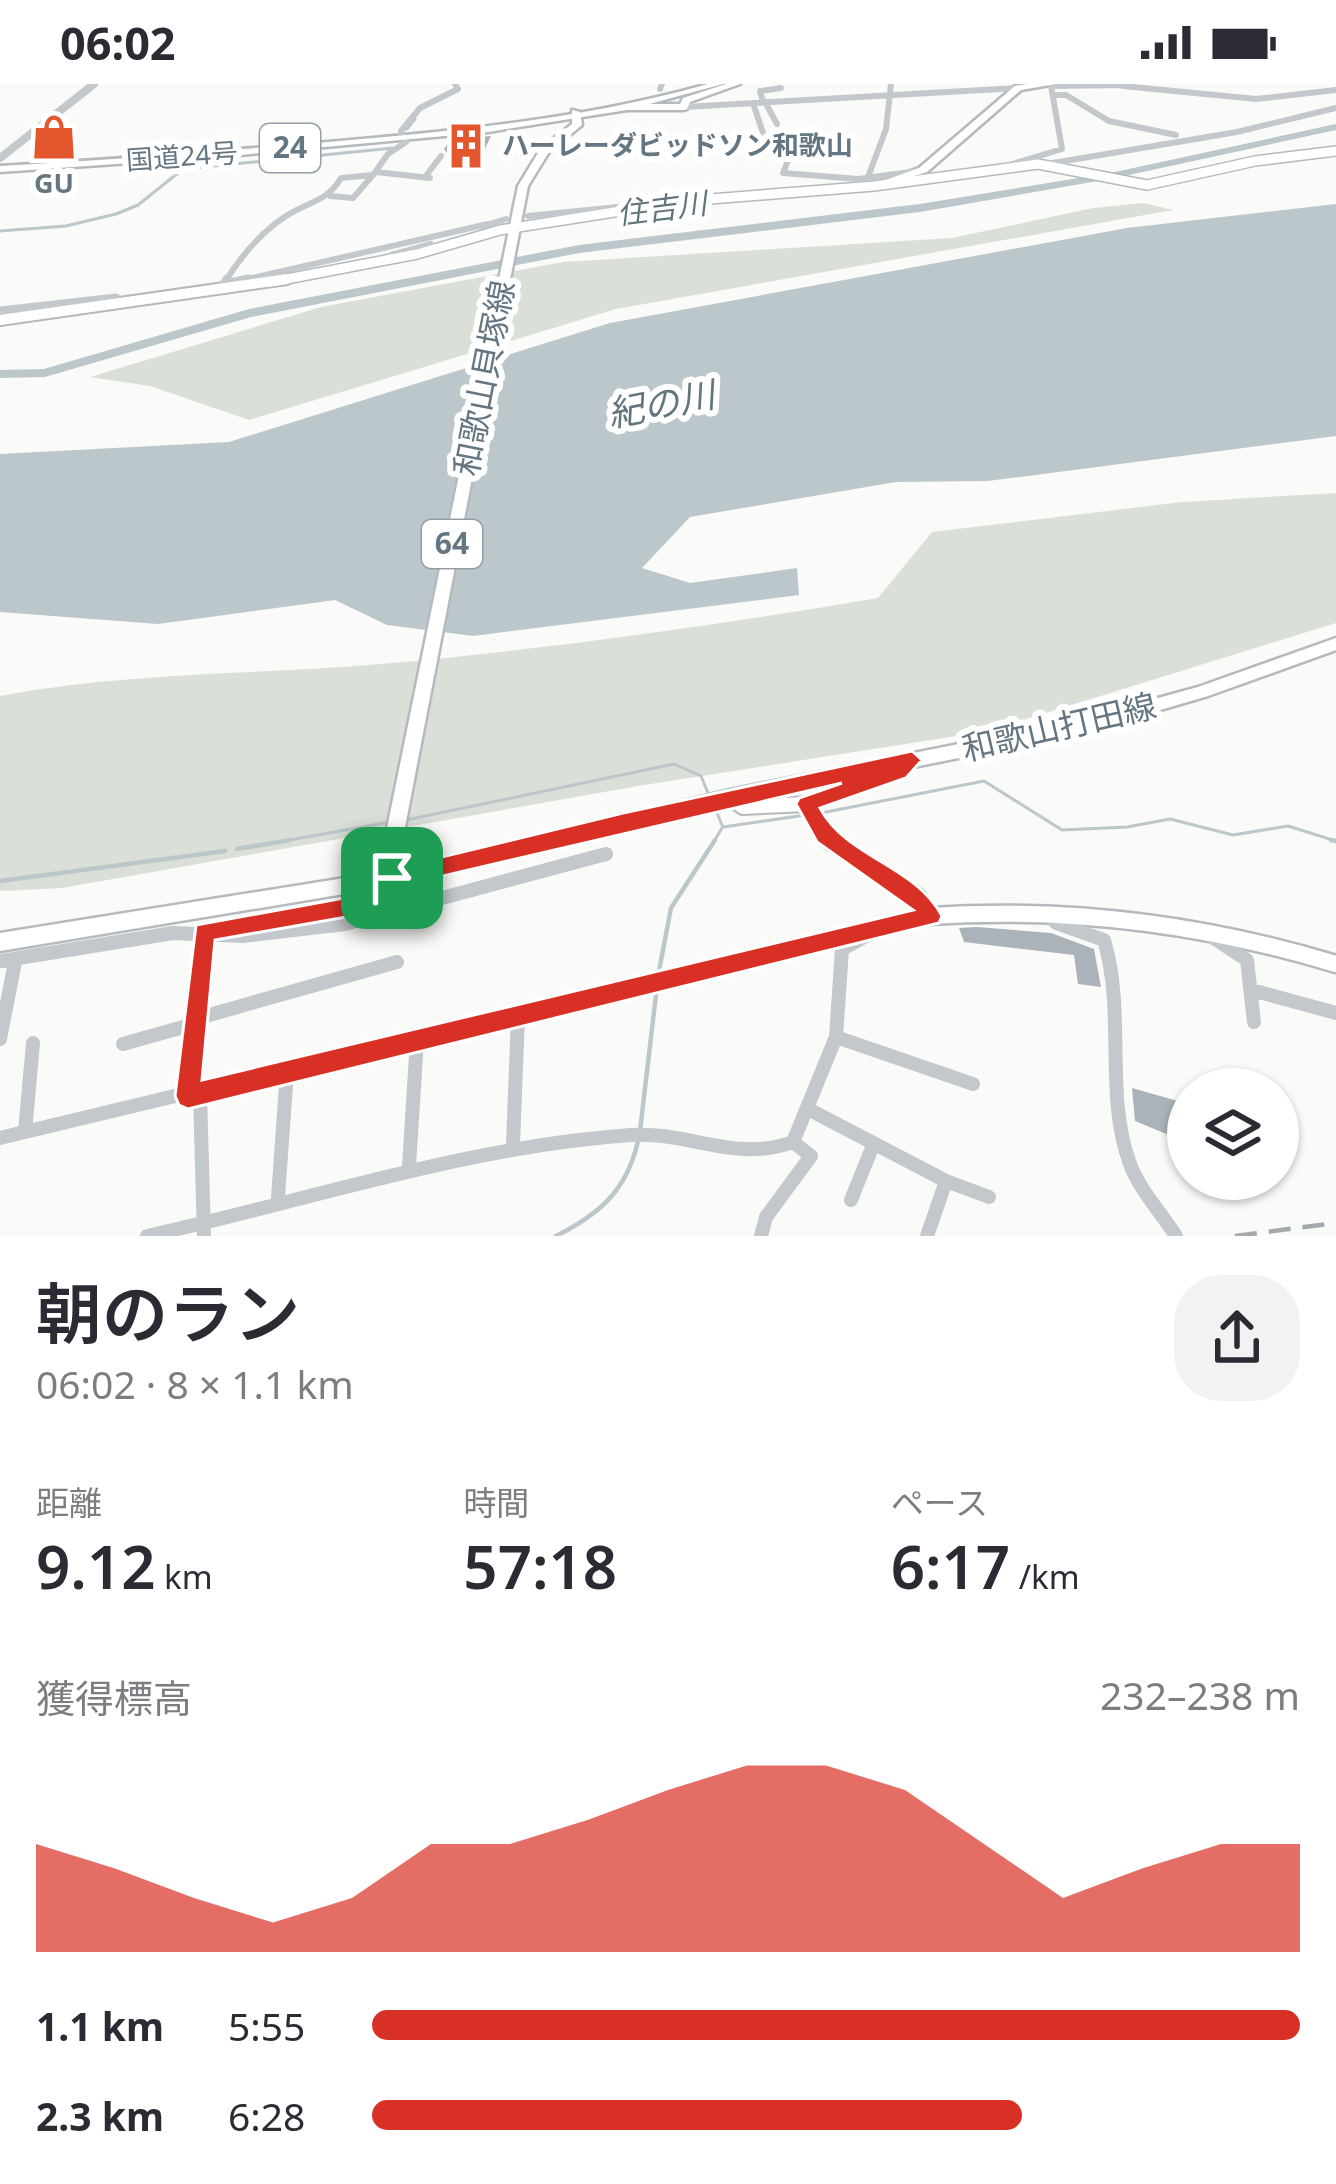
<!DOCTYPE html>
<html lang="ja">
<meta charset="utf-8">
<style>
:root{--surface:#fff;--page:#f2f2f3;--text:#2b2b33;--muted:#7c7c81;--accent:#d93025}
body{margin:0;font-family:"Noto Sans","Noto Sans JP",sans-serif;background:var(--page);color:var(--text);height:100vh;display:flex;flex-direction:column;font-size:45px;white-space:nowrap}
*{box-sizing:border-box;margin:0}
p{font-size:39px;color:var(--muted)}
.icon{flex:none;width:66px;height:66px;fill:none;stroke:currentColor;stroke-width:2;stroke-linecap:round;stroke-linejoin:round}
.map{position:relative;height:1152px;overflow:hidden}
.panel{display:flex;flex-direction:column;background:var(--surface);flex:1}
.panel>*{flex:none}
.tools{position:absolute;left:1167px;top:984px;display:grid;gap:24px}
.tools a{display:grid;place-items:center;width:132px;height:132px;border-radius:50%;background:var(--surface);box-shadow:0 3px 9px #0004;font-size:60px}
.pin{position:absolute;display:grid;place-items:center;width:102px;height:102px;color:#fff;margin:-51px;border-radius:24px;box-shadow:0 6px 18px #0006}
.round{display:grid;place-items:center;flex:none;width:126px;height:126px;border-radius:48px;background:var(--page)}
.summary{display:flex;align-items:center;justify-content:space-between;height:204px;padding:0 36px}
h1{font-size:66px;font-weight:600;line-height:90px}
.figures{display:grid;grid-template-columns:repeat(3,1fr);gap:18px;height:204px;padding:12px 36px}
.figures div{display:grid;align-content:center}
.figures b{font-size:60px;font-weight:600}
.figures small{font-size:33px;font-weight:400}
.figures p{font-size:33px}
.chart{height:336px;padding:24px 36px}
.chart p{display:flex;justify-content:space-between}
.chart svg{width:100%;height:216px;margin-top:12px;fill:var(--accent);opacity:.7}
ul{padding:0 36px;list-style:none;font-size:39px}
li{display:grid;grid-template-columns:192px 144px 1fr;align-items:center;height:90px}
li i{height:30px;border-radius:15px;background:var(--accent)}
.status{display:flex;justify-content:space-between;align-items:center;height:84px;padding:0 60px;background:var(--surface);direction:ltr}
.status svg{height:33px;fill:currentColor}
.map>svg:first-child{display:block}
.green{fill:#dadfd7}
.water{fill:#bbc7cb}
.lines{fill:none;stroke-linecap:round;stroke-linejoin:round}
.stream-far1{stroke:#bbc7cb;stroke-width:3}
.stream{stroke:#bbc7cb;stroke-width:4.5}
.river{fill:#bbc7cb;fill-rule:evenodd}
.building{fill:#aab3b9}
.secondary-far3-casing{stroke:#b3babf;stroke-width:12}
.secondary-far2-casing{stroke:#b3babf;stroke-width:14}
.secondary-far1-casing{stroke:#b3babf;stroke-width:18}
.secondary-casing{stroke:#b3babf;stroke-width:21}
.primary-casing{stroke:#b5babe;stroke-width:5}
.trunk-casing{stroke:#b4b9bd;stroke-width:5}
.minor-far3{stroke:#c3c8cc;stroke-width:6}
.minor-far2{stroke:#c3c8cc;stroke-width:9}
.minor-far1{stroke:#c3c8cc;stroke-width:10}
.minor{stroke:#c3c8cc;stroke-width:14}
.tertiary-far1{stroke:#c3c8cc;stroke-width:8}
.tertiary{stroke:#c3c8cc;stroke-width:15}
.secondary-far3{stroke:#fff;stroke-width:9}
.secondary-far2{stroke:#fff;stroke-width:10}
.secondary-far1{stroke:#fff;stroke-width:14}
.secondary{stroke:#fff;stroke-width:16}
.primary{fill:#fff;fill-rule:evenodd}
.trunk{fill:#fff;fill-rule:evenodd}
.rail{stroke:#a2aab0;stroke-width:4.5;stroke-dasharray:22 12;stroke-linecap:butt}
.route{fill:#d93025;stroke:#fff;stroke-width:3;fill-rule:evenodd}
.labels{text-anchor:middle;stroke-width:12;stroke-linejoin:round;paint-order:stroke}
.far-poi-label{font-size:27px;font-weight:bold;fill:#657683;stroke:#fff;text-anchor:start}
.far-street-label{font-size:27px;fill:#657683;stroke:#fff}
.shield{fill:#fff;stroke:#939fa8;stroke-width:3}
.shield-label{font-size:30px;font-weight:bold;fill:#657683}
.far-water-label{font-size:30px;font-style:italic;fill:#60757c;stroke:#fff}
.street-label{font-size:33px;fill:#657683;stroke:#fff}
.water-label{font-size:36px;font-style:italic;fill:#60757c;stroke:#fff}
</style>
<div class="status"><b>06:02</b><svg viewBox="0 0 49 12"><path d="M0 12V9h3v3zM5 12V6h3v6zM10 12V3h3v9zM15 12V0h3v12zM26 1h20v11H26zM47 4h2v5h-2z"/></svg></div>
<div class="map">
<svg width="1336" height="1152" viewBox="0 0 1336 1152">
<rect width="100%" height="100%" fill="#fafaf8"/>
<path class="green" d="M1143,119l30,7 -557,99 -367,111 -99,-34 -60,-9 231,-70 242,-45 389,-24 141,-30z
M1336,409v130l-348,108 -350,55 -576,102 -62,3v-195c126,-24 254,-21 381,-32 168,-15 332,-38 497,-66l54,-66 250,-30z"/>
<path class="water" d="M1336,120v232l-348,45 -92,1 -206,35 -48,51 48,15 107,-15 2,27 -326,41 -86,-11 -52,-25 -177,24 -158,-12v-158l229,-12 381,-119 517,-95z"/>
<g class="lines">
<path class="stream-far1" d="M407,45l8,-10
M0,147l66,-5 50,-12 22,-9 45,-36 210,-21
M715,724l7,17
M816,730l168,-33 78,49 65,-3 43,-8 63,16 55,-9 48,15
M406,736l268,-56 27,12 7,17
M723,743l83,-12
M273,759l117,-21
M713,759l9,-15"/>
<path class="stream" d="M1331,756l5,1
M237,765l53,-9
M0,797l225,-30
M658,892l13,-68 44,-68
M640,1047l17,-145
M556,1152c44,-22 71,-46 82,-95"/>
<path class="river" d="M1336,40v6l-221,48 -195,34 -341,41 -328,64 -206,60 -45,1v-8l44,-1 205,-60 330,-64 341,-41 195,-32z"/>
</g>
<path class="building" d="M491,52l-10,21 -33,-3 -4,-5 6,-9z
M977,843l74,6 43,16 7,38 -23,-3 -4,-29 -110,-13 -5,-14z
M1132,1004l56,16v39l-53,-22z"/>
<g class="lines">
<g class="secondary-far3-casing">
<path id="secondary-far3" d="M271,198l146,-28 83,-24 185,-29 189,-15 164,-22 109,21 108,-24 81,-10"/>
</g>
<g class="secondary-far2-casing">
<path id="secondary-far2" d="M0,236l287,-41"/>
</g>
<g class="secondary-far1-casing">
<path id="secondary-far1" d="M730,713l13,10 64,-3 17,32 10,7"/>
</g>
<g class="secondary-casing">
<path id="secondary" d="M829,756l88,57 13,19c138,-9 274,8 406,48"/>
</g>
<g class="primary-casing">
<path id="primary" d="M726,0h14l-50,18 -3,7 -3,1h-55l-5,-3 5,-3h51l3,-6z
M1028,0h28l-35,6 -94,82 -53,17 -5,-3 50,-18 96,-82z
M572,26l8,2 2,13 -33,27 -21,34 -128,667 1,15 329,-78 348,-70 120,-33 138,-49v12l-128,46 -130,38 -348,70 -338,82 -392,65v-18l382,-61v-19l136,-667 23,-38 31,-24z"/>
</g>
<g class="trunk-casing">
<path id="trunk" d="M708,0h15l-96,26 -139,22 -271,25 -217,15v-6c110,-6 219,-15 328,-24 128,-11 256,-23 380,-58z"/>
</g>
<path class="minor-far3" d="M1051,2l74,-1
M1123,2l133,13 80,-9
M660,5l2,-5
M1056,11h10l43,26 67,14
M763,18l-3,-11 21,-3
M765,18l12,22
M753,19l16,48 22,2 -8,20 75,6 60,-8
M684,23l334,-19
M1047,80l190,-32 99,-24
M999,84l63,-19 -11,-63
M376,88l54,6
M425,93l16,-21
M868,93l18,-48 5,-45
M330,112l23,2 20,-23
M528,132l100,-10
M483,142l23,-7
M391,171l40,-11
M225,198c16,-26 35,-49 61,-66 23,-15 41,-14 55,-38l32,-3 15,-21 18,-12 -5,-11 19,-23 38,-19 -3,-5
M235,198l253,-58"/>
<path class="minor-far2" d="M230,199l18,-4
M224,200l3,-5
M0,227l116,-13"/>
<path class="minor-far1" d="M807,720l91,-32 11,-9"/>
<path class="minor" d="M1051,832l5,7 48,17c22,73 0,154 26,224 10,27 31,48 46,72
M228,845l141,-25 14,-7 9,-19
M1209,851l38,25 7,62
M0,877l173,-28 70,3 102,-12 261,-70
M1252,906l84,23
M195,935l202,-57
M836,953l137,47
M0,955l15,-77
M123,960l71,-20
M200,1009l4,143
M188,1012l16,-164 6,-1
M808,1025l138,72 43,16
M25,1048l8,-89
M0,1054l879,-211
M513,1060l5,-128
M409,1082l8,-126
M278,1113l9,-126
M851,1116l23,-57
M147,1152c159,-35 321,-90 484,-101 57,-4 105,28 162,7l43,-105 6,-88 40,-22
M761,1152l5,-19 45,-61 -18,-14
M927,1152l19,-55"/>
<path class="tertiary-far1" d="M0,74l94,-74"/>
<path class="tertiary" d="M882,843l48,-11"/>
<use href="#secondary-far3" class="secondary-far3"/>
<use href="#secondary-far2" class="secondary-far2"/>
<use href="#secondary-far1" class="secondary-far1"/>
<use href="#secondary" class="secondary"/>
<use href="#primary" class="primary"/>
<use href="#trunk" class="trunk"/>
<path class="rail" d="M1235,1152l101,-13"/>
</g>
<path class="route" d="M912,667l10,9 -16,18 -86,30c27,50 95,57 122,108l-3,7 -751,186 -9,-4 -4,-9 21,-171 170,-31 9,-4 9,-18 8,-3 231,-56zM842,699l-43,15 -3,6 21,38 96,68 -711,170 13,-140 154,-27 22,-9 9,-18z"/>
<defs>
<g id="shop-bare" transform="scale(3.6)"><path d="M-5-2.5h2.3a2.7 3.5 0 0 1 5.4 0H5L5.5 6h-11ZM-1.5-2.5h3a1.5 2.3 0 0 0-3 0Z" fill="#e4572e" stroke="#fff" stroke-width="2.5" paint-order="stroke"/></g>
<g id="building-bare" transform="scale(3.6)"><path d="M-4-6H4V6H1V3H-1V6H-4ZM-2.5-4.3h1.7v1.8h-1.7ZM.8-4.3h1.7v1.8H.8ZM-2.5-1h1.7V.8h-1.7ZM.8-1h1.7V.8H.8Z" fill="#e4572e" stroke="#fff" stroke-width="2.5" paint-order="stroke"/></g>
</defs>
<g fill-rule="evenodd">
<use href="#shop-bare" x="54" y="53"/>
<use href="#building-bare" x="466" y="62"/>
</g>
<g class="labels">
<g class="far-poi-label">
<text x="502" y="71">ハーレーダビッドソン和歌山</text>
<text x="54" y="109" text-anchor="middle">GU</text>
</g>
<g class="far-street-label">
<text transform="translate(182 73) rotate(-4)" y="9">国道24号</text>
</g>
<g class="shield">
<rect x="260" y="40" width="60" height="48" rx="9"/>
<rect x="422" y="436" width="60" height="48" rx="9"/>
</g>
<g class="shield-label">
<text x="290" y="74">24</text>
<text x="452" y="470">64</text>
</g>
<g class="far-water-label">
<text transform="translate(662 125) rotate(-7)" y="10">住吉川</text>
</g>
<g class="street-label">
<text transform="translate(484 294) rotate(-79)" y="12">和歌山貝塚線</text>
<text transform="translate(1059 643) rotate(-13)" y="12">和歌山打田線</text>
</g>
<g class="water-label">
<text transform="translate(661 320) rotate(-11)" y="13">紀の川</text>
</g>
</g>
</svg>
<div class="tools">
<a><svg class="icon" aria-label="layers" viewBox="0 0 24 24"><path d="M12 4l9 5-9 5-9-5zM3 14l9 5 9-5"/></svg></a>
</div>
<div class="pin" style="left:392px;top:794px;background:#1e9e55"><svg class="icon" aria-label="arrive" viewBox="0 0 24 24"><path d="M6 21V4h12l-3 4 3 4H6"/></svg></div>
</div>
<section class="panel">
<div class="summary"><div><h1>朝のラン</h1><p>06:02 · 8 × 1.1 km</p></div><a class="round"><svg class="icon" aria-label="share" viewBox="0 0 24 24"><path d="M12 15V3M7 8l5-5 5 5M5 13v7h14v-7"/></svg></a></div>
<div class="figures">
<div><p>距離</p><b>9.12<small> km</small></b></div>
<div><p>時間</p><b>57:18</b></div>
<div><p>ペース</p><b>6:17<small> /km</small></b></div>
</div>
<div class="chart"><p><span>獲得標高</span>232–238 m</p>
<svg viewBox="0 0 160 44" preserveAspectRatio="none"><path d="M0 44V22L10 27L20 33L30 38L40 33L50 22L60 22L70 17L80 11L90 6L100 6L110 11L120 22L130 33L140 27L150 22L160 22V44z"/></svg>
</div>
<ul>
<li><b>1.1 km</b>5:55<i style="width:100%"></i></li>
<li><b>2.3 km</b>6:28<i style="width:70%"></i></li>
</ul>
</section>
